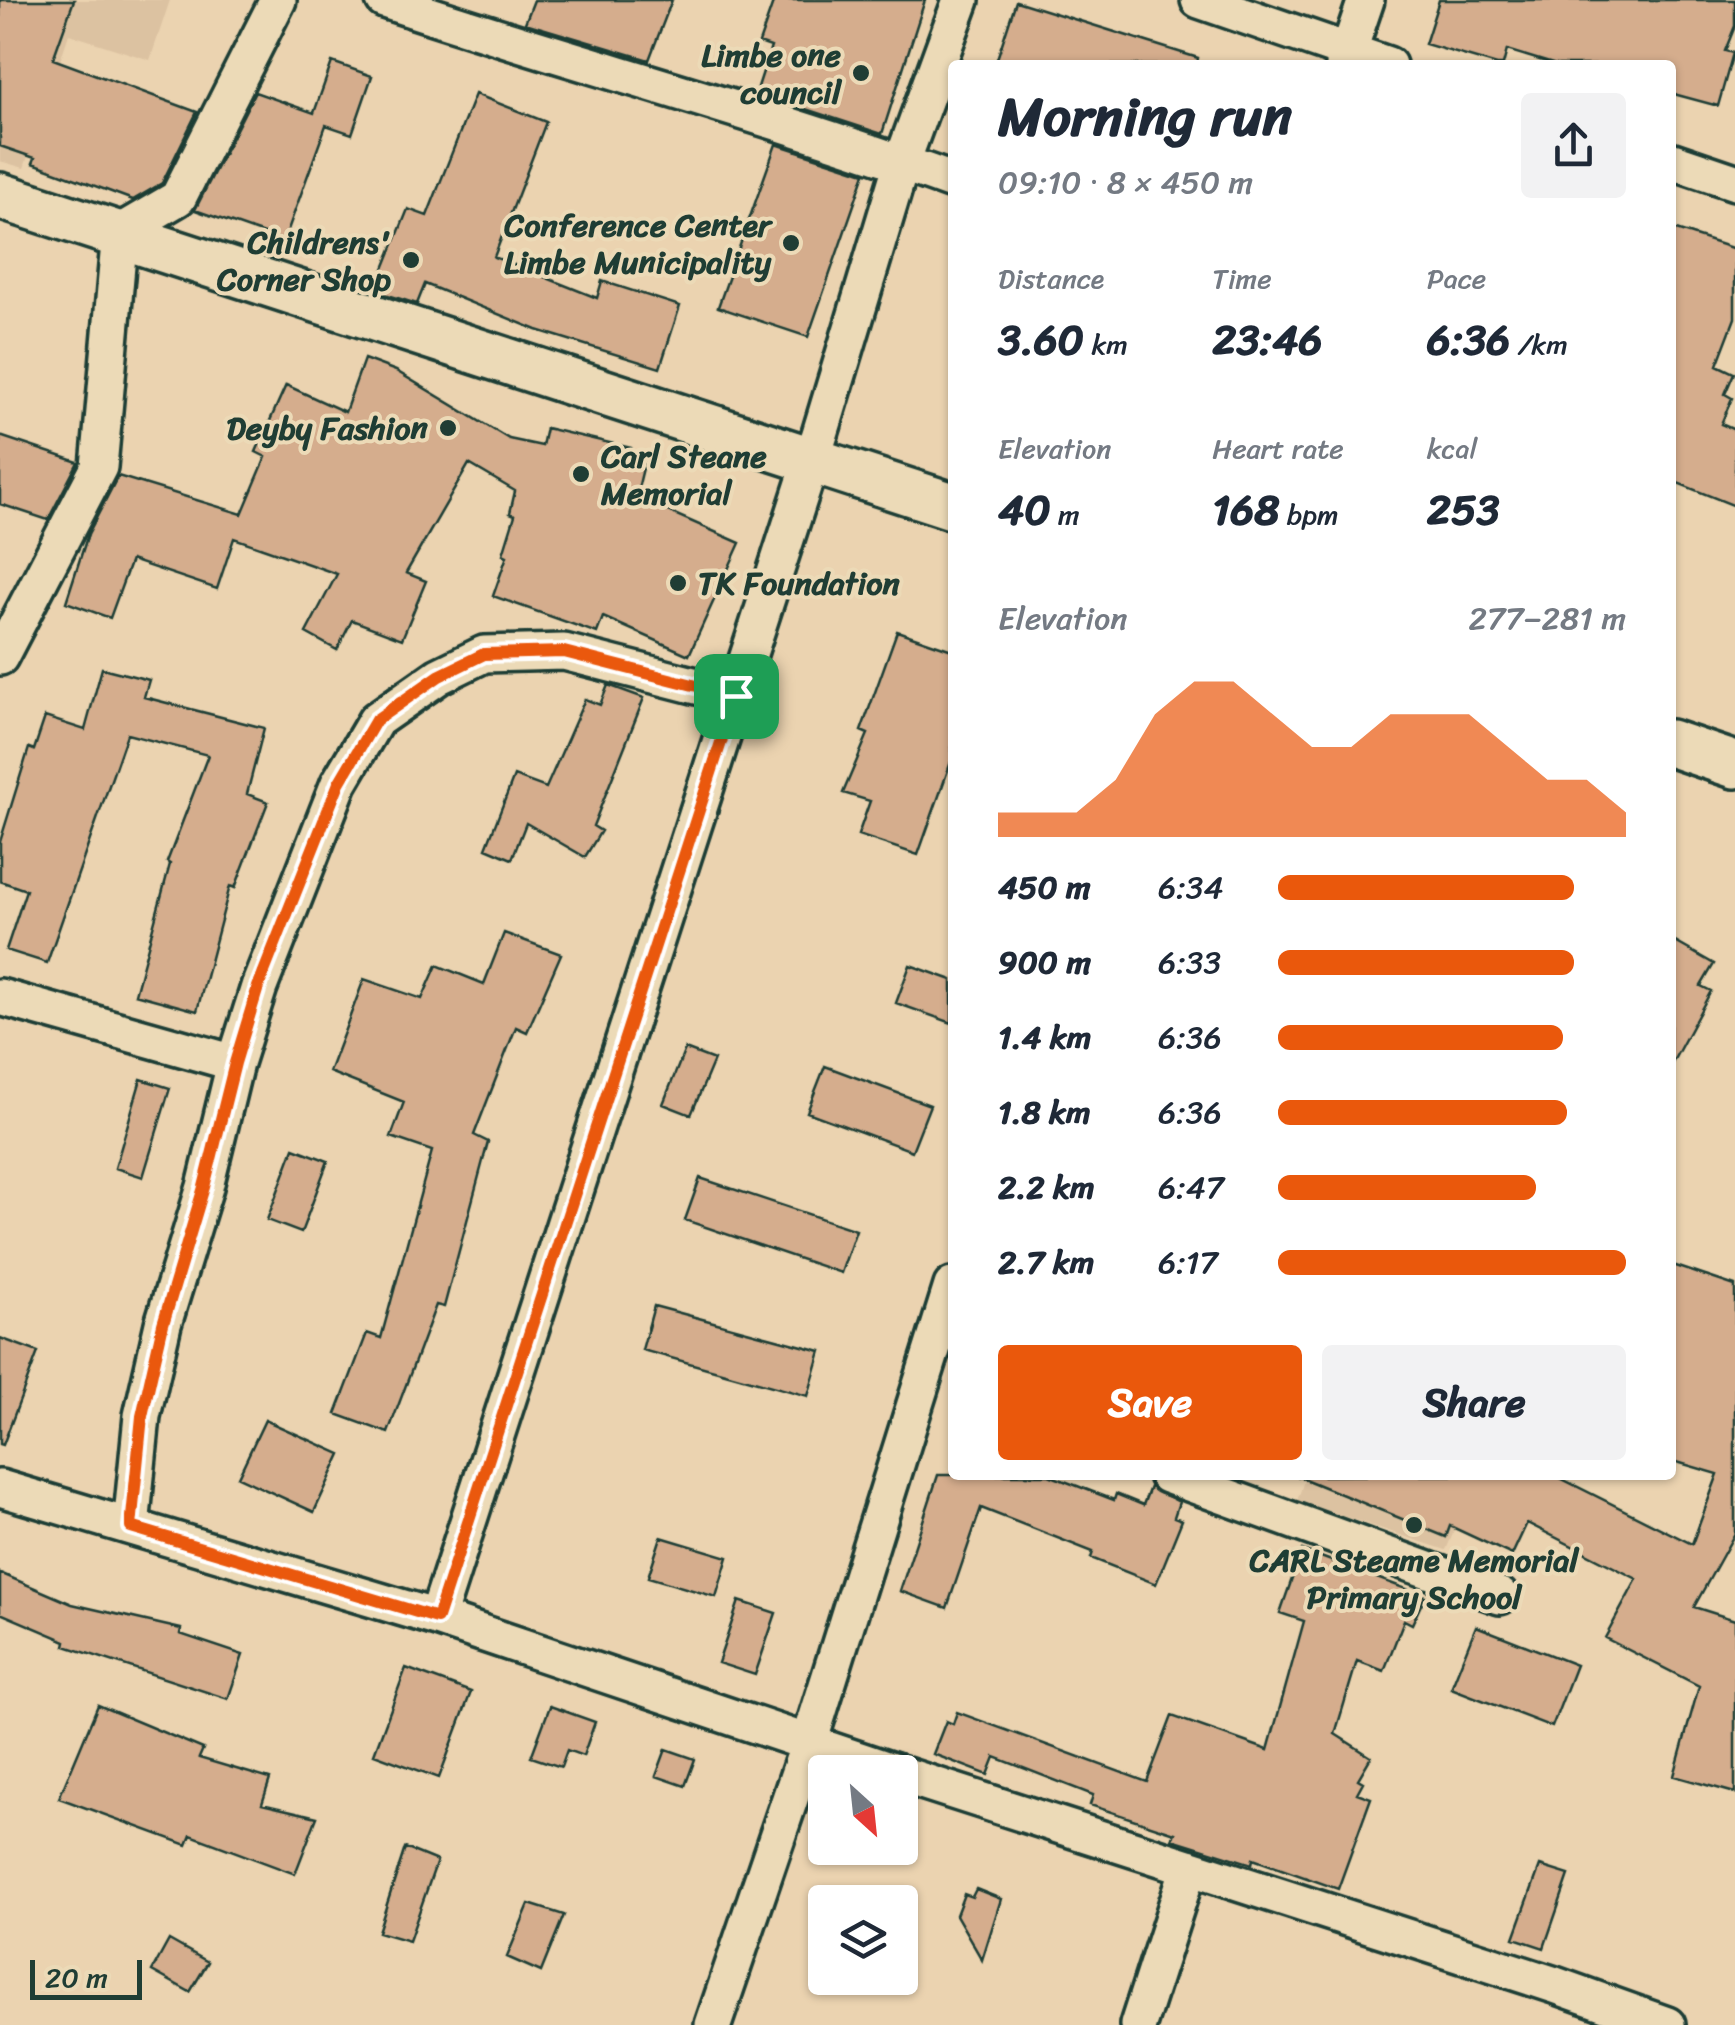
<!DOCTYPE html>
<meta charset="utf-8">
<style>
:root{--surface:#fff;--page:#f2f2f3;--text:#1f2937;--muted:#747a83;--accent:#ea580c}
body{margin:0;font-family:Sriracha,sans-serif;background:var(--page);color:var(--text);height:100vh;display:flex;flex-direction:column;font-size:38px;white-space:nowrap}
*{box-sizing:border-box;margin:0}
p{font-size:32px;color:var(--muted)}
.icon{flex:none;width:55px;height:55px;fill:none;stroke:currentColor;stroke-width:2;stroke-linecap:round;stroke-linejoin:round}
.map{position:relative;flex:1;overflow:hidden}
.side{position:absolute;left:948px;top:60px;width:728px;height:1420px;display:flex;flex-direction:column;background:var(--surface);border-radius:10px;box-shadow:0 2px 8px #0004}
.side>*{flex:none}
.needle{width:65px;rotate:153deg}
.controls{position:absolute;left:808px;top:1755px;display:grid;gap:20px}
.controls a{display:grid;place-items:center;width:110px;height:110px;border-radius:10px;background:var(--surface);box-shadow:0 2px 8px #0004;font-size:50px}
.scale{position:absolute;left:30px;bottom:25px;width:112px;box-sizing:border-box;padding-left:10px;border:5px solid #1f3d34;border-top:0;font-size:28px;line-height:35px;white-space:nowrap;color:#1f3d34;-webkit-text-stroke:8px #ecdab7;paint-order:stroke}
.pin{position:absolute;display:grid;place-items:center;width:85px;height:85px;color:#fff;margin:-42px;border-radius:20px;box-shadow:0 5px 15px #0006}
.round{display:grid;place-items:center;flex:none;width:105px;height:105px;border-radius:10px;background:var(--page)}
.summary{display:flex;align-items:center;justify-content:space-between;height:170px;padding:0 50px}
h1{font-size:55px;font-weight:800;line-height:75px}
.figures{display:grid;grid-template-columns:repeat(3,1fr);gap:15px;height:170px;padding:10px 50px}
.figures div{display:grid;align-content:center}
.figures b{font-size:42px;font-weight:800}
.figures small{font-size:28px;font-weight:400}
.figures p{font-size:28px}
.chart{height:280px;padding:20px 50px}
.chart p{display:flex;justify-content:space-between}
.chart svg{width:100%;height:180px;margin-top:10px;fill:var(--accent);opacity:.7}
.action{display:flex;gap:20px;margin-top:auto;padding:20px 50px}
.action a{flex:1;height:115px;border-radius:10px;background:var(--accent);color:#fff;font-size:40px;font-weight:800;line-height:115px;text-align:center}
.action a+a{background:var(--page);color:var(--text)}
ul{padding:0 50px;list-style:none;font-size:32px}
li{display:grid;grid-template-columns:160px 120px 1fr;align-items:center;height:75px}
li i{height:25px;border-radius:12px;background:var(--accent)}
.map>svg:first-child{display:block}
.built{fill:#dcc2a1}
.building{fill:#d5ad8d;stroke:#1f3d34;stroke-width:2.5}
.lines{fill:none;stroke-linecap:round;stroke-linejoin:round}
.minor-casing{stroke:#1f3d34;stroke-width:42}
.tertiary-casing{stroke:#1f3d34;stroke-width:52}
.minor{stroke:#ecdab7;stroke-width:35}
.tertiary{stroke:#ecdab7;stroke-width:45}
.route-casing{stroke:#fff;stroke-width:20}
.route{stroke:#ea580c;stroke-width:12}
.poi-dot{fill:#1f3d34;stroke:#ecdab7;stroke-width:4}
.labels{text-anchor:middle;stroke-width:8;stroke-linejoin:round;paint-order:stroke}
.poi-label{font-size:32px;font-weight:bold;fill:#1f3d34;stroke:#ecdab7;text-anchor:end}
</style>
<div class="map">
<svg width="1735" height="2025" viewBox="0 0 1735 2025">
<rect width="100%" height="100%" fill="#ebd3b0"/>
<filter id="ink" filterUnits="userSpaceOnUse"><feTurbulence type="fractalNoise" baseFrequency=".01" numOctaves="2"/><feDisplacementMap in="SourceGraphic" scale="20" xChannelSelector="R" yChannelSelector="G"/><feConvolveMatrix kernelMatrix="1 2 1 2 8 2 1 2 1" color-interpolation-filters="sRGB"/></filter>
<g filter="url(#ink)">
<path class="built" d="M0,0h170l-20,60 -81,-26 -45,134 -24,-7z
M1306,1475h172l-32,75 -149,-49z"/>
<path class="building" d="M0,0h74l-21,59 144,53 -35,71 -29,17 -100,-37 2,-5 -35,-12z
M534,0h138l-23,60 -124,-37z
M774,0h151l-43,134 -92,-30 2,-5 -34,-12 13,-40 -12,-4z
M1439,0h296v26l-10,25 8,2 -15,53 -48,-13v-28h-114l-49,-15 -4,15h-6l-72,-21z
M1016,1l182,57 -1,7h-202z
M332,62l40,14 -20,58 -26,-9 -42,116 -89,-31 60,-118 59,21z
M475,94l71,28 -52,135 103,41 5,-17 78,25 -20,62 -123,-38 -112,-46 -8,20 -42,-13 33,-82 19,7z
M776,144l89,29 -57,164 -90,-30z
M1670,228l65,21v69l-18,47 17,8 -9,21 7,4 -11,26 14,6v76l-65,-26z
M364,359l32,12 113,68 33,7 4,-18 85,20 -1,8 15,4 -9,37 104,46 -51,112 -86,-38 -6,16 -104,-37 14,-40 -4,-2 12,-39 -5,-2 5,-22 -46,-27 -63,109 20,8 -24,58 -50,-19 -15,30 -31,-17 31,-59 -103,-36 -17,51 -86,-29 -21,58 -44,-16 22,-68 30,-58 124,38 24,-57 -10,-5 30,-67 59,27z
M0,436l78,26 -30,58 -48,-16z
M897,631l55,19v109l-34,96 -60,-20 12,-34 -27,-8 25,-59 -7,-3z
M102,668l47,12 -5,17 120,31 -17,66 21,8 -33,86 -5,-2 -33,125 -62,-17 35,-130 -3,-2 41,-107 -81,-21 -80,229 -41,-13 20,-60 -26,-9v-39l29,-94 5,2 11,-33 40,13z
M608,685l36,13 -51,128 8,5 -16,26 -59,-34 -14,36 -26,-11 28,-72 32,12 39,-89 15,6z
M504,933l57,21 -34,78 -11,-5 -42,108 14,7 -44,165 -8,-2 -48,128 -52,-19 31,-81 14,5 51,-187 -41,-14 13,-35 -75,-30 35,-93 58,20 15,-34 47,19z
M1670,939l44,25 -13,22 10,5 -41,76z
M910,965l42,15v43l-56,-20z
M685,1049l29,11 -23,55 -28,-11z
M825,1066l105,39 -18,46 -105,-39z
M141,1079l29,9 -27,89 -28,-9z
M294,1148l34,13 -27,72 -34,-13z
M700,1178l156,52 -15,43 -156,-53z
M1670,1264l65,22v247l-41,74 41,13v173l-61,-17 25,-90 -94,-48 32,-59 -110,-56 -15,32 -62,-29 -4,11 -149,-61 257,-1 138,69 26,-70 -48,-14z
M654,1306l167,45 -13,45 -166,-46z
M0,1338l38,14 -35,93 -3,-1z
M265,1420l76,34 -27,58 -76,-35z
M938,1475h111l65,25 2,-6 27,11 7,-18 29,15 -5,15 8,3 -26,64 -65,-26 2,-6 -112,-44 -34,100 -47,-17z
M661,1537l67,20 -12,40 -68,-20z
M1302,1550l123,46 -13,28 -8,-4 -20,51 -27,-10 -22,73 36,23 -13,22 5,3 -6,11 14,5 -33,91 -85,-30 -1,5 -80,-25 3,-6 -85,-28 3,-10 -98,-38 -7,18 -55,-21 13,-33 7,3 4,-12 190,70 25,-66 96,34 36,-129 -24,-8z
M0,1573l72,31 109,25 -1,5 63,21 -15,44 -163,-53 1,-5 -66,-28z
M739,1601l37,12 -21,62 -37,-12z
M1476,1626l100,39 -24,62 -101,-39z
M406,1668l65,24 -32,86 -65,-24z
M98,1705l105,44 -4,9 71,21 -8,25 55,13 -22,57 -104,-39 -4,10 -128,-47z
M550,1706l45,16 -12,34 -16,-6 -6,17 -30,-10z
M666,1749l29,10 -10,27 -29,-10z
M405,1848l32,13 -28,80 -31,-9z
M1540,1866l29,9 -25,73 -30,-10z
M976,1889l25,10 -19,61 -26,-45 8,-21 8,3z
M529,1904l35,11 -23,57 -34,-15z
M169,1940l39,22 -18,30 -38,-21z"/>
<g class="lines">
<g class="minor-casing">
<path id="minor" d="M384,0c189,63 381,113 568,181
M1199,0l189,65
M1344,65l22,-65
M1670,160l65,22
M0,657l99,-190 21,-235 58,-34 100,-198
M0,997l235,66 24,-76 80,-204 37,-63 63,-44 45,-22 80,-2 172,44
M1167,1475l333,121
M0,1488l437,130 458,154
M131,1527l11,-111 21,-92 42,-137 30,-124
M437,1618l383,-1184 82,-272 59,-162
M900,1774l655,211 112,40
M713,2025l95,-279 144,-460
M1138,2025l51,-158"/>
</g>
<g class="tertiary-casing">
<path id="tertiary" d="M0,196l952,310
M1670,743l65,22"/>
</g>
<use href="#minor" class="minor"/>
<use href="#tertiary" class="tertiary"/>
</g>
</g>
<g class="lines" filter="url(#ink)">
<g class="route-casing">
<path id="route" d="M564,652l172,44 -299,922 -306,-91 11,-111 21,-92 41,-137 31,-124 23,-76 81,-204 37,-63 63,-44 45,-22z"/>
</g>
<use href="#route" class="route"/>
</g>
<g class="poi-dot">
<circle cx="861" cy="73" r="10"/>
<circle cx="791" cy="243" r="10"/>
<circle cx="411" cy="260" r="10"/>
<circle cx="448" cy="428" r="10"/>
<circle cx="581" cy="474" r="10"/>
<circle cx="678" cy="583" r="10"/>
<circle cx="1414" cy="1525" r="10"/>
</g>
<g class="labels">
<g class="poi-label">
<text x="841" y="66">Limbe one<tspan x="841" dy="37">council</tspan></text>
<text x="771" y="236">Conference Center<tspan x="771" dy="37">Limbe Municipality</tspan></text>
<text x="391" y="253">Childrens'<tspan x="391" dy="37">Corner Shop</tspan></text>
<text x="428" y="439">Deyby Fashion</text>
<text x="601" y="467" text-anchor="start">Carl Steane<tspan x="601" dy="37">Memorial</tspan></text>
<text x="698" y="594" text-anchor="start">TK Foundation</text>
<text x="1414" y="1571" text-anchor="middle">CARL Steame Memorial<tspan x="1414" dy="37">Primary School</tspan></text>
</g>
</g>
</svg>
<div class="controls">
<a><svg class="needle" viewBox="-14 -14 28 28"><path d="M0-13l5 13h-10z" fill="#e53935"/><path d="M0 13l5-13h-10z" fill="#747a83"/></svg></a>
<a><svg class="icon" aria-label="layers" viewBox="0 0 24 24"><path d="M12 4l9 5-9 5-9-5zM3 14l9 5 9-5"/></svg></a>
</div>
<div class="scale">20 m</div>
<div class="pin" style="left:736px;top:696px;background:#1e9e55"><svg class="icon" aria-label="arrive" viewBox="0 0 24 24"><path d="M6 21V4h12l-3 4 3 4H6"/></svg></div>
<section class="side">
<div class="summary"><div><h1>Morning run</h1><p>09:10 · 8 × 450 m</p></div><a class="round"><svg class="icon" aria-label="share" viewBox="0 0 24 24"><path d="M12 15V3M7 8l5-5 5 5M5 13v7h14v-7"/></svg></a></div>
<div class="figures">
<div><p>Distance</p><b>3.60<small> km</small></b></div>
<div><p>Time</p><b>23:46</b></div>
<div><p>Pace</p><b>6:36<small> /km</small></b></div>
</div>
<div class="figures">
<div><p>Elevation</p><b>40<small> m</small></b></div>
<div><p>Heart rate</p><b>168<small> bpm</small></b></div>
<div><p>kcal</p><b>253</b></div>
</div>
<div class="chart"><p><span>Elevation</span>277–281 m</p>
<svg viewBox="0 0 160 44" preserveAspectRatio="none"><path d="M0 44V38L10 38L20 38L30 30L40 14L50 6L60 6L70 14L80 22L90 22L100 14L110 14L120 14L130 22L140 30L150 30L160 38V44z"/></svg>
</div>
<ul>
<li><b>450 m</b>6:34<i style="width:85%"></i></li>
<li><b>900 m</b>6:33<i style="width:85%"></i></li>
<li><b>1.4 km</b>6:36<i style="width:82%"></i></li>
<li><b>1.8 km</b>6:36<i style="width:83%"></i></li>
<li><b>2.2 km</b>6:47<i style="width:74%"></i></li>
<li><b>2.7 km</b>6:17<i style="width:100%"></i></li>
</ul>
<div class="action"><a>Save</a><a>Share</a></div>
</section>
</div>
